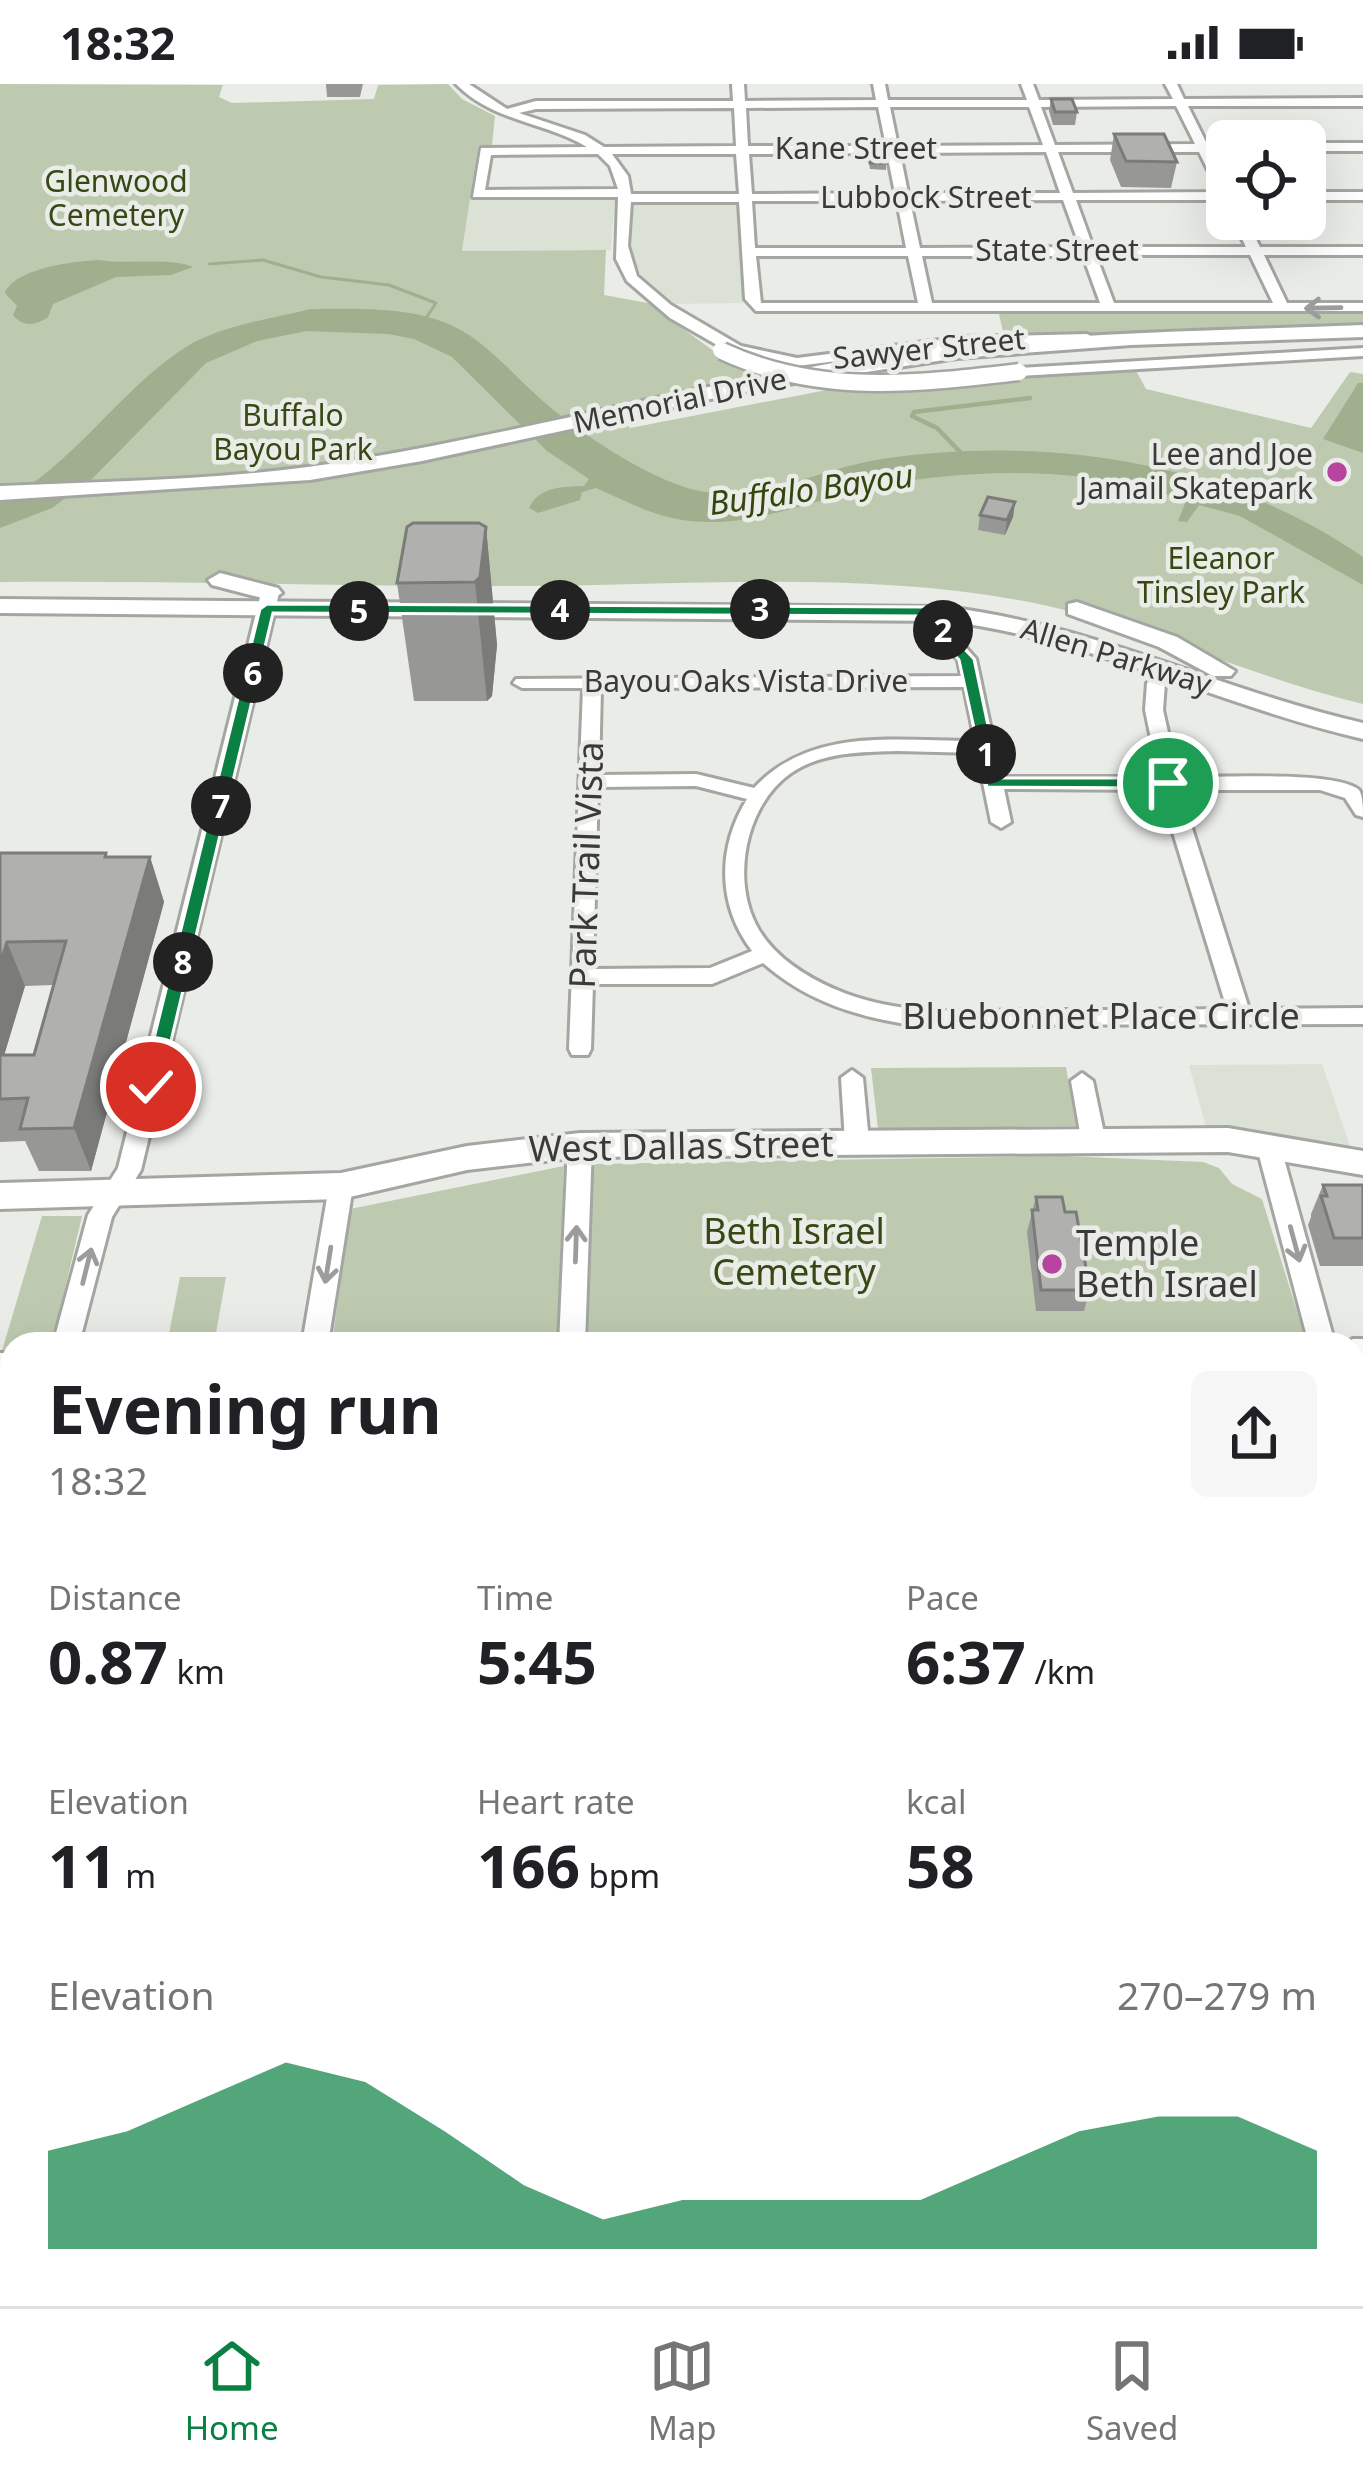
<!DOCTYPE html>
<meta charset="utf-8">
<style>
:root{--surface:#fff;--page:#f6f6f6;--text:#202124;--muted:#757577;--line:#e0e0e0;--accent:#0b8043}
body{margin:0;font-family:"Noto Sans",sans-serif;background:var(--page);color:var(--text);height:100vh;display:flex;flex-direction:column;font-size:45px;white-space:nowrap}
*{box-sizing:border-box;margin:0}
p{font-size:39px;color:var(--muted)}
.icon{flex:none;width:66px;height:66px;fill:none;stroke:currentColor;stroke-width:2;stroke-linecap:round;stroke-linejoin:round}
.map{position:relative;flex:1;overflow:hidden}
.details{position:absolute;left:0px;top:1248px;width:1365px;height:975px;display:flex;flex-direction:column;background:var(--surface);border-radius:36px 36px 0 0;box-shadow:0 12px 48px #0002}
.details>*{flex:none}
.buttons{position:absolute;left:1206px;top:36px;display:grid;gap:24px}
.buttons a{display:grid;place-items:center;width:120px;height:120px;border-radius:18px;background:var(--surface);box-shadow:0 12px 48px #0002;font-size:60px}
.pin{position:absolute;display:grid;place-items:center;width:102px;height:102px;color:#fff;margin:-51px;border:6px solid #fff;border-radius:50%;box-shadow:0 3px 12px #0007}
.km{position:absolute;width:60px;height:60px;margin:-30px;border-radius:50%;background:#222;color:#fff;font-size:33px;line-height:60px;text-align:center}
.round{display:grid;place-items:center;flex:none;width:126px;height:126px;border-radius:18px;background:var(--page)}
.headline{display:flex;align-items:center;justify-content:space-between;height:204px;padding:0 48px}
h1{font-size:66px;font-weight:700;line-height:90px}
.stats{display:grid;grid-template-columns:repeat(3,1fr);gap:18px;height:204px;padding:12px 48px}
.stats div{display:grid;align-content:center}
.stats b{font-size:60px;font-weight:700}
.stats small{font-size:33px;font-weight:400}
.stats p{font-size:33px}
.chart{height:336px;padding:24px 48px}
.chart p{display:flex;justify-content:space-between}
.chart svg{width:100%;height:216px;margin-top:12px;fill:var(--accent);opacity:.7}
.status{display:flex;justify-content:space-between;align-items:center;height:84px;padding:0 60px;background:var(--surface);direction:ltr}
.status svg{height:33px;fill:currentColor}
.menu{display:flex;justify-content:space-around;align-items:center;height:168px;border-top:3px solid var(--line);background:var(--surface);font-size:33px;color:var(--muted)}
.menu a{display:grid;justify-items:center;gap:6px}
.menu .on{color:var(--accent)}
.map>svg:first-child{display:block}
.built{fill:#dce1d6}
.green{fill:#becaaf}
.water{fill:#a0af8d}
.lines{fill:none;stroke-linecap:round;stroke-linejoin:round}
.stream-far1{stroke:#a0af8d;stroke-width:3}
.stream{stroke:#a0af8d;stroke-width:4.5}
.minor-casing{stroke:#a4a6a2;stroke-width:6}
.major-casing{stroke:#a4a6a2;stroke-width:6}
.minor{fill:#fff;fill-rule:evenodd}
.major{fill:#fff;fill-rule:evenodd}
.minor-bridge-far1-casing{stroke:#a4a6a2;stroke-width:16;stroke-linecap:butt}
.minor-bridge-casing{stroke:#a4a6a2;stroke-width:21;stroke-linecap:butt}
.minor-bridge-far1{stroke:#fff;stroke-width:14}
.minor-bridge{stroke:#fff;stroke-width:16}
.wall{fill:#979896;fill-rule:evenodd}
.shaded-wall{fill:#7b7c7a}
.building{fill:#b0b1ae;stroke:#7b7c7a;stroke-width:3}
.oneway{stroke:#9c9c9c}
.route{fill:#0b8043;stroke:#fff;stroke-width:3}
.poi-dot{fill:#b7449f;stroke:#eaece8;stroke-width:4.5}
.labels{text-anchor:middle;stroke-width:9;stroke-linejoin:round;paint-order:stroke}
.far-street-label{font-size:30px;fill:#3a3a39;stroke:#eaece8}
.far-park-label{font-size:30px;fill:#364914;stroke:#eaece8}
.far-poi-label{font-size:30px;fill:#3a3a39;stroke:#eaece8;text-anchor:end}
.far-water-label{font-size:33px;font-style:italic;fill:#334610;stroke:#eaece8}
.street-label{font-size:36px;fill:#3a3a39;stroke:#eaece8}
.park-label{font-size:36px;fill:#364914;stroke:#eaece8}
.poi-label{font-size:36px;fill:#3a3a39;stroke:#eaece8;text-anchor:start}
</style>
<div class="status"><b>18:32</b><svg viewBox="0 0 49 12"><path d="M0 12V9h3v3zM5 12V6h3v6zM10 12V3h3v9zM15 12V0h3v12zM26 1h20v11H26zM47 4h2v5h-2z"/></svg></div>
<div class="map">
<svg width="1363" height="2222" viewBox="0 0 1363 2222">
<rect width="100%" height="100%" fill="#eaece8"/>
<path class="built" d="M470,111h145l-4,55 -149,1z
M738,117l5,102 -68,1 -34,-27 -11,-27 3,-48z
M1322,980l29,85 -145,-22 -17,-62z"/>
<path class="green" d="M0,0l223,1 -4,12 13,6 142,-4 4,-14 70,-1 14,15 33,17 -3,29 -14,1 -16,105 144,-1 -2,45 44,8 71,52 101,12 -206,43 16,18 207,-40 297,-21 12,22 165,39 39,-56 13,2v330c-112,-27 -216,-78 -329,-101 -165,-33 -340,-18 -508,-17 -175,1 -351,-6 -526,-4z
M1363,228v15l-359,9 -5,-22z
M1066,983l10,59 -198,3 -7,-61z
M1063,1072l140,6 16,6 13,16 30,15 44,141 -725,4 10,-180z
M564,1082l-7,178h-225l18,-135z
M42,1132h40l-30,128h-40v10h-11z
M180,1193h46l-12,67h-47z"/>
<path class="water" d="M100,176c29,5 69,-3 93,7l-22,8 -55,2 -63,27 -5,13c-13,9 -25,10 -35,-2l4,-9 -12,-13c10,-25 70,-32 95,-33z
M311,225c45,0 102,-3 144,18 30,15 53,42 77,64 36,35 114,87 163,99 63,15 125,-22 187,-31 165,-24 343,2 481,98v28l-123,-69 -41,-11 -12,17 -9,-1 8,-20c-94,-35 -210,-34 -308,-15 -67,13 -136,48 -206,32 -27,-6 -51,-19 -76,-30l-14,4 -2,8 -42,13 -9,-5c10,-21 31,-21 55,-22l5,-7 -42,-28 -95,-94 -38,-18 -26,-5 -81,-3 -50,10 -51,22 -113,115 -41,30 -52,20v-25c74,-37 117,-112 186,-156 35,-22 85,-28 125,-38z
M1358,299h5v70l-40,-14z"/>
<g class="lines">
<path class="stream-far1" d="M209,180l54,-4 58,17 68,8 47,18 -14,21"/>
<path class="stream" d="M964,372l-27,-28 -25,-12 2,-4 116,-14"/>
<g class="minor-casing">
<path id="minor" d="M456,0h13l38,25 29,-8h197l-1,-17h12l1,17 131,-1 -3,-16h12l3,16h139l-6,-16h12l6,16 134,-1 -8,-15h12l7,15 179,-1v8h-175l19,38h20v8h-16l16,31v17h-151l17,47h153l-14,-28h14l14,28h103v8h-99l23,48h76v8h-607l-11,-12 -6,-97h-108l-3,44 9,30 34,29 70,41 56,12 167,-21 123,-3 7,4 -7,4 -123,3 -167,21 -66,-13 -61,-35 -43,-37 -11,-22 2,-62h-145l8,-49 106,-1c-43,-26 -94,-25 -131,-63zM1176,22l19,38 -140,1 -14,-38zM878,23l8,39h-138l-2,-38zM890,23h139l14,38 -145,1zM734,24l2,38 -132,1 -19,-12 -66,-22 17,-4zM1046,68l14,41h-152l-8,-40zM1058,68h141l20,40 -146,1zM887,69l8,40 -143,1 -3,-40zM598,70l12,12 8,23 -133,1 6,-35zM612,70h124l3,40h-108l-3,-18zM1063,116l17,47 -160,1 -10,-47zM752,117h145l9,47h-151zM1096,171h154l23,48h-159zM756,172h152l10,47h-157zM922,172h161l17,47h-168z
M1305,59h58v8h-58z
M1305,108h58v8h-58z
M1363,264v8l-344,20 -7,-4 7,-4z
M270,504l9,5 -138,577 -29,47 -33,127h-26l35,-129 30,-47 143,-575z
M925,523l6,1 45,51 25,118h158l-14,-67 2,-27 9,-5 9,5 -2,27 15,67c34,1 158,-7 181,13 4,6 4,19 4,27l-7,-2 -11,-17 -25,-8h-140l69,219 114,-1v16l-450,1c-56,-8 -107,-24 -150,-62l-51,21h-119l-2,65 -3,6h-16l-3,-6 14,-361h-61l-9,-5 3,-4 445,-3 -3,-16 -42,-48zM964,603l11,54c-77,0 -164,-15 -221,47l-58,-14 -97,1 2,-87zM897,667l80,2 14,69 10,6 10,-6 -7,-33 156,1 67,219c-64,1 -128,1 -192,1 -66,1 -135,7 -198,-20 -29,-12 -61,-32 -78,-60 -29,-48 -14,-125 32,-157 31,-21 70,-21 106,-22zM696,702l51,13c-30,49 -30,106 5,152l-42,17 -117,1 5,-182z
M852,986l11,8 6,64 -12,9 -12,-9 -4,-64z
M1082,989l11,8 12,57 -12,9 -12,-9 -10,-57z
M1268,1051l12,9 55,200h-26l-53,-200z
M580,1052l12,9 -7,199h-26l9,-199z
M341,1093l8,2 4,7 -25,158h-26l27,-158 4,-7z
M1353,1255h10v22h-10v-17h-10z
M0,1269h12v22h-12z
M1353,1358l10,5v52l-10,-4z
M12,1440v67l-12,8v-66z
M1353,1440h10v24h-10z
M1353,1654h10v30h-10z
M12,1670v30l-12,1v-30z
M1353,1914h10v34h-10z
M0,1932h12v34h-12z
M166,2211h36l-2,11h-36z
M518,2211h36v11h-36z
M869,2211h36l1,11h-36z
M1222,2211h36l2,11h-36z"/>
</g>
<g class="major-casing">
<path id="major" d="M1363,241v12l-232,8 -174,13 -195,30 -340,73 -112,19 -310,20v-14c118,-5 237,-6 354,-26 183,-30 362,-82 545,-107 154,-21 309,-22 464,-28z
M220,489l58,15 4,5 -12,7 -58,-15 -4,-5z
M0,515l946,8c148,18 274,83 417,116v16c-142,-33 -271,-100 -417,-118l-946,-8z
M1077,518l100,35 58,34 -4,5h-18l-54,-29 -91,-33v-10z
M1228,1044l135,23v24l-135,-23 -648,5 -113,13 -126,29 -341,10v-26l341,-10 126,-27 113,-13z"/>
</g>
<use href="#minor" class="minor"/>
<use href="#major" class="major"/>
<g class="minor-bridge-far1-casing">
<path id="minor-bridge-far1" d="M720,266l8,4"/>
</g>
<g class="minor-bridge-casing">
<path id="minor-bridge" d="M722,267c96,45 194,33 297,21"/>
</g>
<use href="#minor-bridge-far1" class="minor-bridge-far1"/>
<use href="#minor-bridge" class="minor-bridge"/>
</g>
<path class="wall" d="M326,0h37l-3,13h-33z
M1051,15l26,13 -2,13h-22l-4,-14z
M1114,50l63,28 -6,26 -50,-1 -11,-27z
M867,67l19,12v7l-16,-1z
M1015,418l-2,15 -8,18 -27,-5 2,-15z
M486,443l11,118 -5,51 -5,5h-73l-17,-118z
M0,769h106l1,4h43l14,45 -73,269h-52l-14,-30 -25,1zM53,901l-19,70h-30l21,-69z
M1323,1101h40v81h-43l-12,-41 3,-8v-3z
M1036,1113l29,15 25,78 -6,21h-48l-9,-79z"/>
<path class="shaded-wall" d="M1015,418l-2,15 -8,18 2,-15z
M486,443l11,118 -5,51 -5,5 -12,-119z
M150,773l14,45 -73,269 -17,-43z
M7,858l18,44 -25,83v-105z"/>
<path class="building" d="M1051,15h21l5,13h-22z
M1114,50h50l13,28 -51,-1z
M867,67h17l2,12h-16z
M988,413l27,5 -8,18 -27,-5z
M413,439h66l7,4 -6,50 -5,5 -78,1 10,-56z
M0,769h106l-1,4h45l-76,271 -54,1 8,-31 -28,1v-44h34l32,-114 -59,1 -7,22z
M1323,1101h40v53h-29l-13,-42h6z
M1036,1113h26l3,15h11l14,78h-49l-9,-80h6z"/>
<defs><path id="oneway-shaft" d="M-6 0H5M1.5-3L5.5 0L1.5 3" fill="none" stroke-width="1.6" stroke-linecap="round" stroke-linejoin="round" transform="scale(3)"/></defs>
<g class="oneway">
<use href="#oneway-shaft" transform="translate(1323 224) rotate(179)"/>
<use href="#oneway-shaft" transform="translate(576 1160) rotate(-88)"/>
<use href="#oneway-shaft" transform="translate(1295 1160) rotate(75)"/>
<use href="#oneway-shaft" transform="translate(328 1181) rotate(99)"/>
<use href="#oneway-shaft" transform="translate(87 1182) rotate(-76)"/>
</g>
<path class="route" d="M267,520l658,3 49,52 25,119h169l8,5 -8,5 -181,-1 -28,-127 -38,-44 -648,-3 -113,474 -9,6 -9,-6 118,-478z"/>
<g class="poi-dot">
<circle cx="1337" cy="388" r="12"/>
<circle cx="1052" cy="1180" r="12"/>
</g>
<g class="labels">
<g class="far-street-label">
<text x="856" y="75">Kane Street</text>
<text x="926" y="124">Lubbock Street</text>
<text x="1057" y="177">State Street</text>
<text transform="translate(929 265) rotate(-6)" y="10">Sawyer Street</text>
<text transform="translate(680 317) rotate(-12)" y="10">Memorial Drive</text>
<text transform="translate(1116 573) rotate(17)" y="10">Allen Parkway</text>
<text x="746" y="608">Bayou Oaks Vista Drive</text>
</g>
<g class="far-park-label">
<text x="116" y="108">Glenwood<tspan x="116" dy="34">Cemetery</tspan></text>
<text x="293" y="342">Buffalo<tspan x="293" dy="34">Bayou Park</tspan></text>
<text x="1221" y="485">Eleanor<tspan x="1221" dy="34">Tinsley Park</tspan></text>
</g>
<g class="far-poi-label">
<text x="1313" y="381">Lee and Joe<tspan x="1313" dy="34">Jamail Skatepark</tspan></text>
</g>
<g class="far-water-label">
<text transform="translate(811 405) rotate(-8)" y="12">Buffalo Bayou</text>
</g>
<g class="street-label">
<text transform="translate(586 781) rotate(-88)" y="13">Park Trail Vista</text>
<text x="1101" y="945">Bluebonnet Place Circle</text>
<text transform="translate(681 1062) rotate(-1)" y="13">West Dallas Street</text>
</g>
<g class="park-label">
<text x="794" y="1160">Beth Israel<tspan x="794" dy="41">Cemetery</tspan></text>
</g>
<g class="poi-label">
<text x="1076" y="1172">Temple<tspan x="1076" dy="41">Beth Israel</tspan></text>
</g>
</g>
</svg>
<div class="buttons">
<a><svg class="icon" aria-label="locate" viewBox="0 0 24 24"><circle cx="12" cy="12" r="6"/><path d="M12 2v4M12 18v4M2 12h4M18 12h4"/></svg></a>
</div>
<div class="pin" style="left:1168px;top:699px;background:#1e9e55"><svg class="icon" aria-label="arrive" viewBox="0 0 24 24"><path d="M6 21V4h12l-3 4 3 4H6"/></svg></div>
<div class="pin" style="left:151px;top:1003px;background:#d93025"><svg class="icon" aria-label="check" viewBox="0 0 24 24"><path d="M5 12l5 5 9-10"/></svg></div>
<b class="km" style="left:986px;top:670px">1</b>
<b class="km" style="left:943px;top:546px">2</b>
<b class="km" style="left:760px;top:525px">3</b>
<b class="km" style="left:560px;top:526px">4</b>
<b class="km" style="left:359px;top:527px">5</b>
<b class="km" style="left:253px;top:589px">6</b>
<b class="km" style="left:221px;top:722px">7</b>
<b class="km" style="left:183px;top:878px">8</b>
<section class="details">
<div class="headline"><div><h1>Evening run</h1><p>18:32</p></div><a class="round"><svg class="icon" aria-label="share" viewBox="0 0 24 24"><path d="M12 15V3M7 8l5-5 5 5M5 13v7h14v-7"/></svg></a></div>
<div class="stats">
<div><p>Distance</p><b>0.87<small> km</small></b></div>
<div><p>Time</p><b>5:45</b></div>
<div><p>Pace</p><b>6:37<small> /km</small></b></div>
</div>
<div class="stats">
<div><p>Elevation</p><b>11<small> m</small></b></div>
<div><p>Heart rate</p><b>166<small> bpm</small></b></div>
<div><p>kcal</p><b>58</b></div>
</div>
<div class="chart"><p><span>Elevation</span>270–279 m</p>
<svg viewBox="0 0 160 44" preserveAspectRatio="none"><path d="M0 44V24L10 20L20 13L30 6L40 10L50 20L60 31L70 38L80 34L90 34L100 34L110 34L120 27L130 20L140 17L150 17L160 24V44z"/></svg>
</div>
</section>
</div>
<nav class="menu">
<a class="on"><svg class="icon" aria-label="home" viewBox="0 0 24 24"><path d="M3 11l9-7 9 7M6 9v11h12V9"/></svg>Home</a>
<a><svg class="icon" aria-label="map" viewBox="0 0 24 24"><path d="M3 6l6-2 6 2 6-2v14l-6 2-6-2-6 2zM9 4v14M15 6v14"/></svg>Map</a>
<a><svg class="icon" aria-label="saved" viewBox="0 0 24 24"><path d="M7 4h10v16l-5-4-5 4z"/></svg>Saved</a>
</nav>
